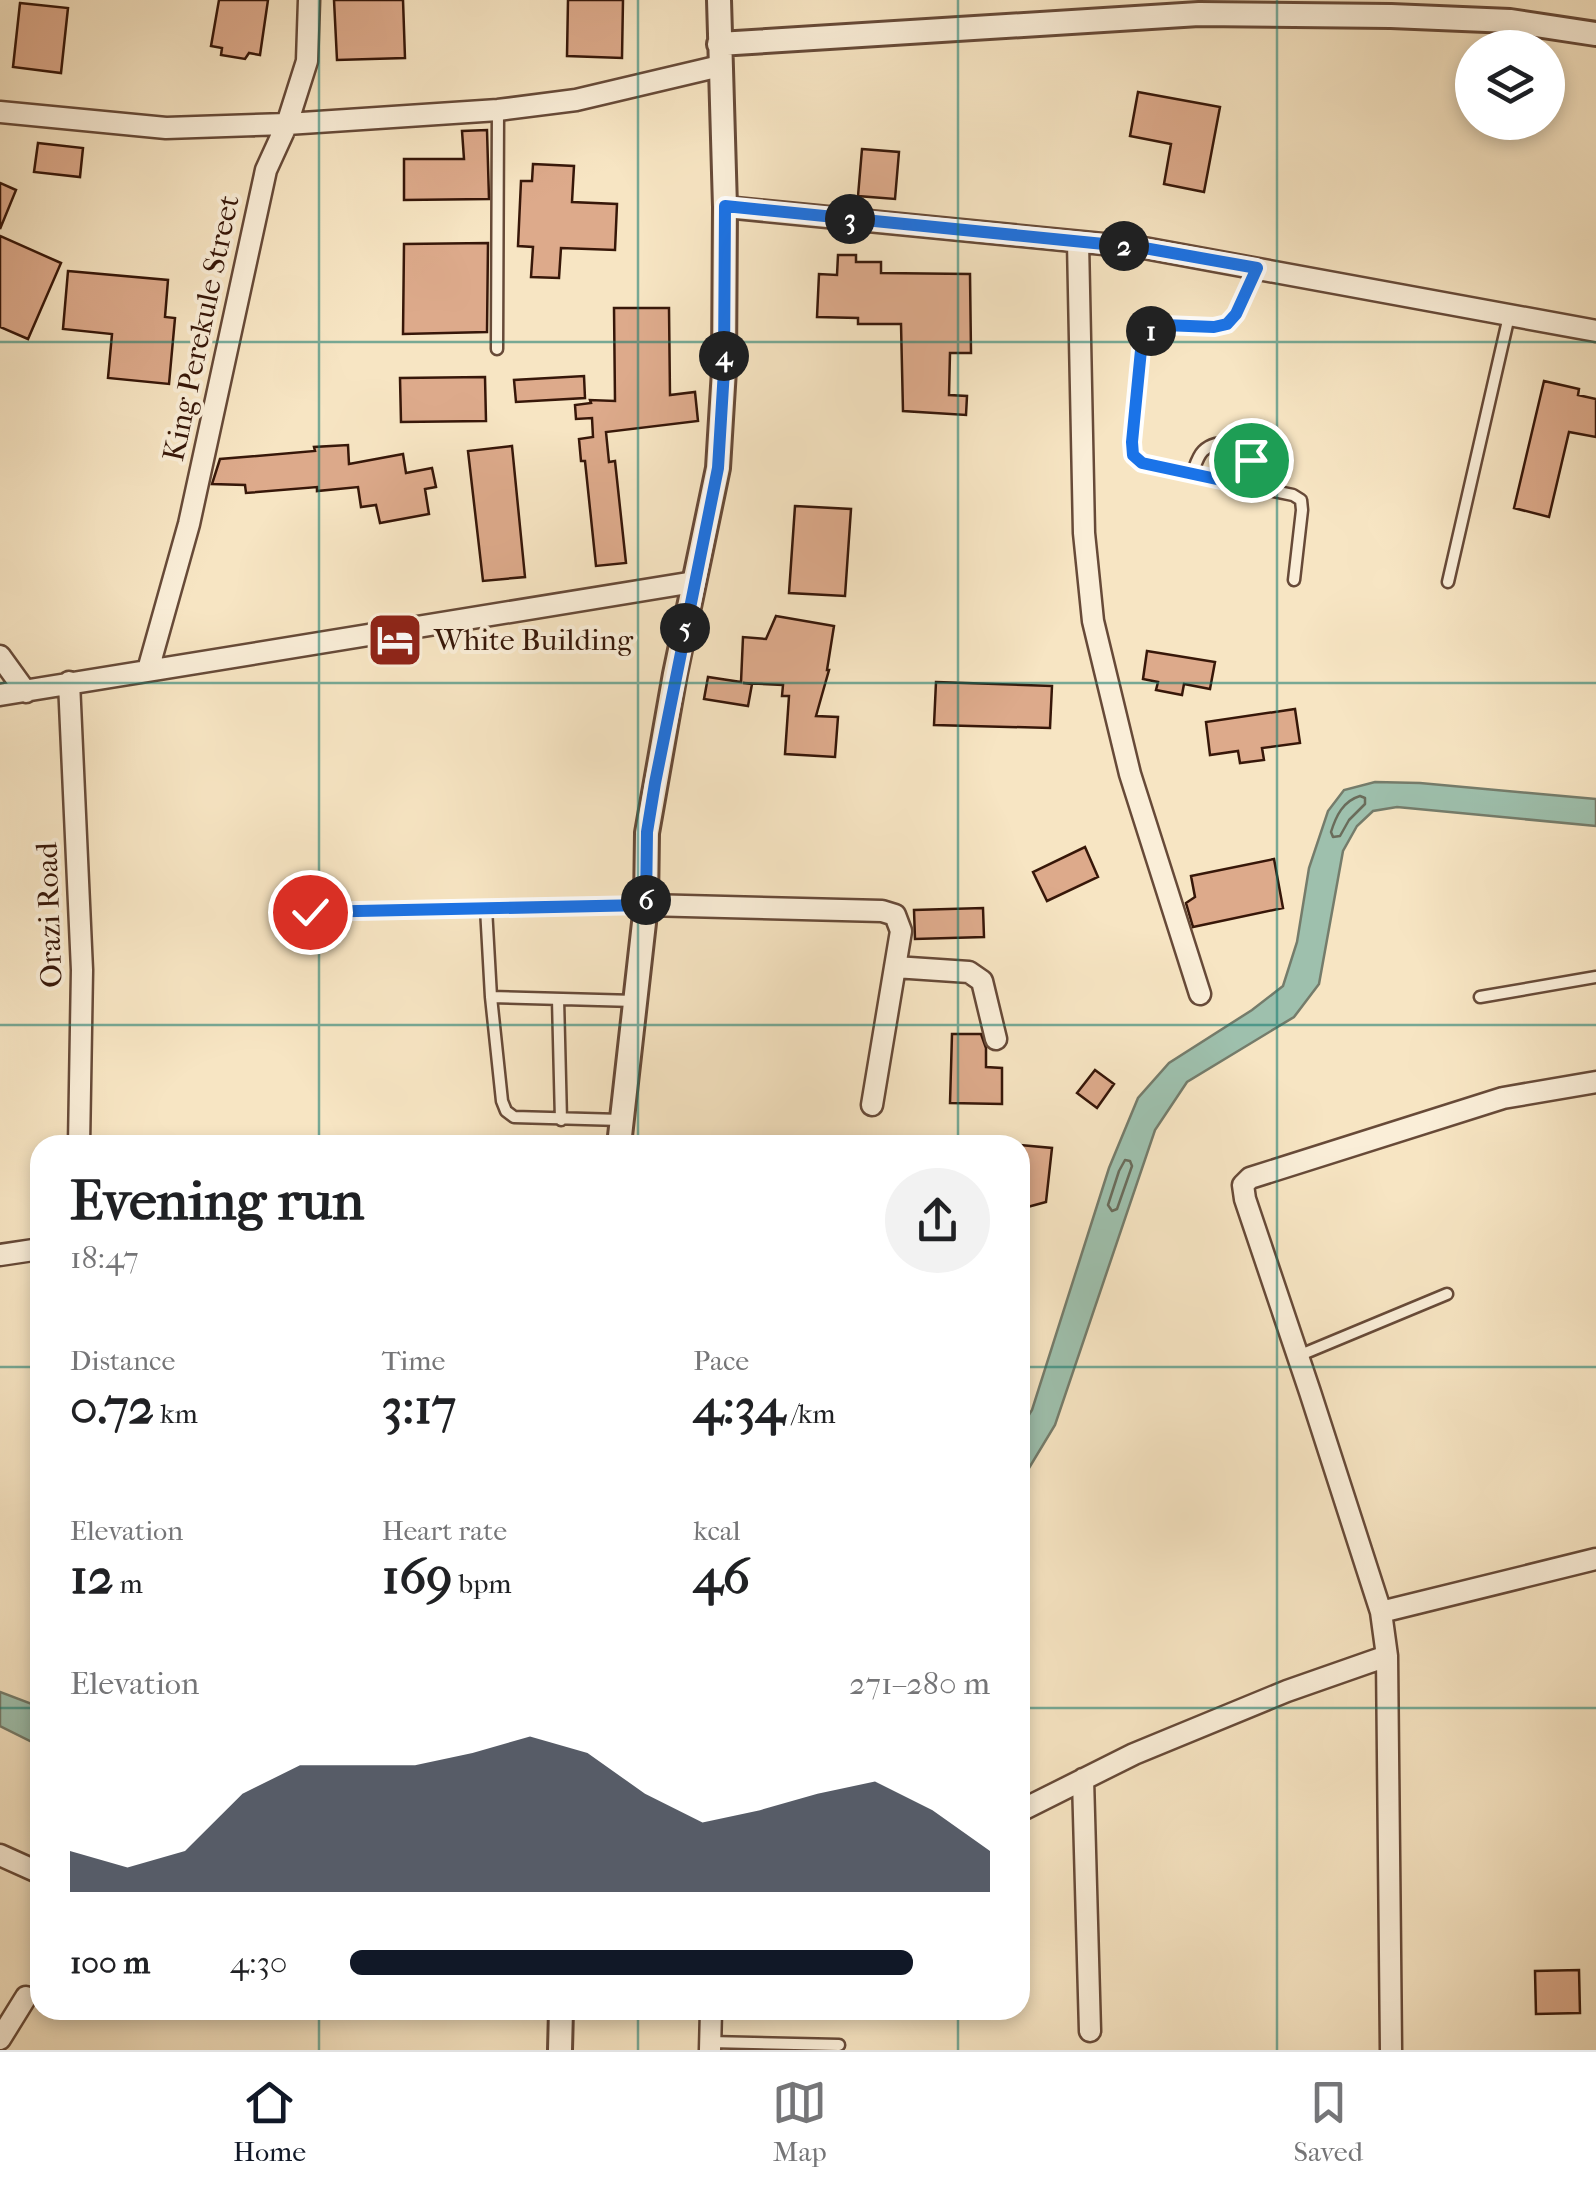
<!DOCTYPE html>
<meta charset="utf-8">
<style>
:root{--surface:#fff;--page:#f2f2f2;--text:#202124;--muted:#757577;--line:#e0e0e0;--accent:#111827}
body{margin:0;font-family:"IM FELL French Canon",serif;background:var(--page);color:var(--text);height:100vh;display:flex;flex-direction:column;font-size:38px;white-space:nowrap}
*{box-sizing:border-box;margin:0}
p{font-size:32px;color:var(--muted)}
.icon{flex:none;width:55px;height:55px;fill:none;stroke:currentColor;stroke-width:2;stroke-linecap:round;stroke-linejoin:round}
.map{position:relative;flex:1;overflow:hidden}
.details{position:absolute;left:30px;top:1135px;width:1000px;height:885px;display:flex;flex-direction:column;background:var(--surface);border-radius:30px;box-shadow:0 5px 15px #0003}
.details>*{flex:none}
.tools{position:absolute;left:1455px;top:30px;display:grid;gap:20px}
.tools a{display:grid;place-items:center;width:110px;height:110px;border-radius:50%;background:var(--surface);box-shadow:0 5px 15px #0003;font-size:50px}
.pin{position:absolute;display:grid;place-items:center;width:85px;height:85px;color:#fff;margin:-42px;border:5px solid #fff;border-radius:50%;box-shadow:0 2px 10px #0007}
.km{position:absolute;width:50px;height:50px;margin:-25px;border-radius:50%;background:#222;color:#fff;font-size:28px;line-height:50px;text-align:center}
.round{display:grid;place-items:center;flex:none;width:105px;height:105px;border-radius:52px;background:var(--page)}
.summary{display:flex;align-items:center;justify-content:space-between;height:170px;padding:0 40px}
h1{font-size:55px;font-weight:800;line-height:75px}
.stats{display:grid;grid-template-columns:repeat(3,1fr);gap:15px;height:170px;padding:10px 40px}
.stats div{display:grid;align-content:center}
.stats b{font-size:50px;font-weight:800}
.stats small{font-size:28px;font-weight:400}
.stats p{font-size:28px}
.chart{height:280px;padding:20px 40px}
.chart p{display:flex;justify-content:space-between}
.chart svg{width:100%;height:180px;margin-top:10px;fill:var(--accent);opacity:.7}
ul{padding:0 40px;list-style:none;font-size:32px}
li{display:grid;grid-template-columns:160px 120px 1fr;align-items:center;height:75px}
li i{height:25px;border-radius:12px;background:var(--accent)}
.tabs{display:flex;justify-content:space-around;align-items:center;height:140px;border-top:2px solid var(--line);background:var(--surface);font-size:28px;color:var(--muted)}
.tabs a{display:grid;justify-items:center;gap:5px}
.tabs .on{color:var(--accent)}
.map>svg:first-child{display:block}
.water{fill:#9ec0ad;stroke:#757c6b;stroke-width:2.5}
.lines{fill:none;stroke-linecap:round;stroke-linejoin:round}
.shore{stroke:#6a6c5b;stroke-width:2.5}
.building{fill:#ddaa8b;stroke:#371709;stroke-width:2.5}
.service-casing{stroke:#674a38;stroke-width:15}
.minor-casing{stroke:#674a38;stroke-width:25}
.tertiary-casing{stroke:#674a38;stroke-width:28}
.service{stroke:#faeed8;stroke-width:10}
.minor{stroke:#faeed8;stroke-width:20}
.tertiary{stroke:#faeed8;stroke-width:22}
.route-casing{stroke:#fff;stroke-width:20}
.route{stroke:#1a73e8;stroke-width:12}
.grid{fill:none;stroke:#0f766e;stroke-width:2.5;stroke-opacity:0.55}
.labels{text-anchor:middle;stroke-width:8;stroke-linejoin:round;paint-order:stroke}
.street-label{font-size:30px;fill:#371709;stroke:#faeed8}
.poi-label{font-size:30px;fill:#371709;stroke:#faeed8;text-anchor:start}
</style>
<div class="map">
<svg width="1596" height="2050" viewBox="0 0 1596 2050">
<rect width="100%" height="100%" fill="#f7e5c3"/>
<filter id="stains"><feTurbulence type="fractalNoise" baseFrequency=".002" numOctaves="4"/><feColorMatrix values="0 0 0 0 .2 0 0 0 0 .09 0 0 0 0 .02 0 0 0 .5 -.17"/></filter>
<radialGradient id="worn" r=".72"><stop offset=".6" stop-color="#630" stop-opacity="0"/><stop offset="1" stop-color="#630" stop-opacity=".3"/></radialGradient>
<path class="water" d="M1375,782l45,1 176,16v27l-199,-19 -24,4 -16,15 -14,25 -24,133 -25,33 -107,65 -32,48 -100,295 -35,58v-54l12,-19 77,-242 29,-70 31,-35 83,-53 31,-24 14,-44 12,-74 19,-57 16,-21z
M0,1692l40,15v39l-40,-20z"/>
<g class="lines">
<path class="shore" d="M1360,796l5,2v6l-16,16 -9,16 -7,1 -2,-5c5,-16 12,-31 29,-36z
M1125,1160l5,1 2,5 -15,43 -5,2 -4,-6 11,-34z"/>
</g>
<path class="building" d="M219,0h49l-8,55 -11,-2 -4,6 -24,-4 1,-7 -11,-2z
M334,0h69l2,58 -68,2z
M568,0h55l-1,58 -55,-2z
M20,3l48,5 -7,65 -48,-6z
M1138,92l82,15 -16,85 -40,-8 7,-40 -41,-8z
M487,130l2,69 -85,1v-41h60l-2,-28z
M38,143l45,5 -3,29 -46,-5z
M862,149l37,3 -4,47 -37,-3z
M533,164l41,2 -2,36 45,2 -2,46 -54,-2 -2,30 -28,-1 2,-30 -15,-1 3,-65h11z
M0,183l16,7 -16,39z
M0,236l61,27 -33,76 -28,-12z
M488,243l-1,89 -84,2 1,-90z
M838,255h18v7h25v11l89,1 1,79h-21l-1,42 18,1 -1,19 -63,-4 -2,-87h-43v-6l-41,-1 2,-43 18,1z
M68,271l100,9 -3,37 10,1 -6,66 -61,-6 4,-44 -49,-5z
M614,308h55l1,87 25,-3 3,29 -92,11 3,30 6,-1 11,102 -30,3 -11,-105h-4l-2,-22 14,-2 -1,-19 -16,1 -1,-14 16,-2 -1,-3 25,1z
M584,376l1,22 -69,4 -2,-22z
M485,377l1,44 -85,1 -1,-44z
M1544,381l35,8 -1,6 18,4v38l-27,-5 -20,85 -35,-9z
M348,445l1,19 54,-10 3,19 26,-5 4,19 -11,2 4,25 -49,9 -4,-18 -15,2 -3,-20 -41,4v-4l-71,6 -1,-8 -33,-1 8,-25 95,-8 -1,-4z
M512,446l13,131 -42,4 -15,-130z
M795,506l56,3 -6,87 -56,-3z
M776,616l58,10 -7,44h2l-13,46 22,1 -3,40 -50,-3 4,-58h-7l1,-11 -40,-2 9,1 -4,22 -44,-7 4,-22 33,5 2,-45 23,2z
M1147,651l68,11 -5,27 -26,-5 -2,11 -26,-5 2,-8 -15,-3z
M936,682l116,4 -2,42 -116,-3z
M1295,709l5,34 -38,5 2,12 -24,3 -2,-12 -28,4 -4,-33z
M1085,847l13,30 -51,24 -14,-29z
M1274,859l9,49 -90,19 -7,-24 9,-6 -4,-21z
M983,908l1,29 -69,2 -1,-29z
M952,1034h29l5,14v19l16,1v36l-52,-1z
M1095,1070l19,14 -17,24 -20,-15z
M1020,1145l32,3 -6,54 -26,7z
M1579,1970l1,43 -44,1 -1,-43z"/>
<g class="lines">
<g class="service-casing">
<path id="service" d="M1256,269l-20,45 -9,10 -13,3 -50,-2 -14,6 -9,19 -9,92 1,13 9,8 10,3 141,29 8,5 1,10 -8,70
M497,349l1,-239
M1192,474c3,-7 5,-17 11,-23 13,-13 44,-12 48,10 1,7 -1,18 -2,25
M1448,582l61,-266
M486,908l5,89 11,104 4,10 8,6 107,3
M311,912l334,-7
M491,997l144,4
M1480,997l116,-20
M558,999l3,121
M1298,1356l149,-62
M930,2011v-1
M710,2042l129,3"/>
</g>
<g class="minor-casing">
<path id="minor" d="M0,112l166,16 121,-4 211,-14 78,-10 144,-34
M725,207l419,41 452,83
M1078,242l6,291 9,88 37,153 70,220
M0,656l26,36
M148,670l41,-146 77,-354 21,-46 20,-63 2,-61
M69,682l13,288 -3,175
M0,695l694,-113
M646,905l236,6 13,4 6,16 -29,174
M895,967l74,5 13,9 14,58
M0,1255l40,-6
M1381,1612l215,-53
M1083,1779l7,252
M1020,1811l114,-57 153,-63 100,-35
M0,1855l40,18
M0,2039l26,-42
M710,2050l1,-40
M1391,2050l-4,-394 -6,-44 -71,-220 -65,-193 -2,-14 7,-7 253,-80 93,-16"/>
</g>
<g class="tertiary-casing">
<path id="tertiary" d="M719,44l480,-30 192,2 119,5 86,13
M619,1145l27,-240 1,-72 28,-159 43,-206 6,-98 1,-163 -6,-207
M560,2050l1,-40"/>
</g>
<use href="#service" class="service"/>
<use href="#minor" class="minor"/>
<use href="#tertiary" class="tertiary"/>
</g>
<g class="lines">
<g class="route-casing">
<path id="route" d="M310,912l336,-7 1,-73 8,-49 63,-315 6,-98 1,-164 419,42 113,20 -21,46 -9,10 -13,3 -50,-2 -14,7 -9,18 -9,92 1,13 9,8 107,23 2,-26"/>
</g>
<use href="#route" class="route"/>
</g>
<path class="grid" d="M319,0v1145M638,0v1145M958,0v1145M1277,0v2050M0,342h1596M0,683h1596M0,1025h1596M0,1367h40M1020,1367h576M0,1708h40M1020,1708h576M319,2010v40M638,2010v40M958,2010v40"/>
<defs>
<g id="hotel-square" transform="scale(2.875)"><rect x="-9" y="-9" width="18" height="18" rx="4" fill="#8f2418" stroke="#faeed8"/><path d="M-6-4.5h1.5V1H6V5H4.5V3h-9V5H-6ZM-4 0a1.8 1.8 0 1 1 3.6 0ZM.5 0V-2.5h3Q6-2.5 6 0Z" fill="#fff"/></g>
</defs>
<g fill-rule="evenodd">
<use href="#hotel-square" x="395" y="640"/>
</g>
<g class="labels">
<g class="street-label">
<text transform="translate(201 328) rotate(-78)" y="10">King Perekule Street</text>
<text transform="translate(49 915) rotate(-92)" y="10">Orazi Road</text>
</g>
<g class="poi-label">
<text x="434" y="650">White Building</text>
</g>
</g>
<rect width="100%" height="100%" filter="url(#stains)"/>
<rect width="100%" height="100%" fill="url(#worn)"/>
</svg>
<div class="tools">
<a><svg class="icon" aria-label="layers" viewBox="0 0 24 24"><path d="M12 4l9 5-9 5-9-5zM3 14l9 5 9-5"/></svg></a>
</div>
<div class="pin" style="left:1251px;top:460px;background:#1e9e55"><svg class="icon" aria-label="arrive" viewBox="0 0 24 24"><path d="M6 21V4h12l-3 4 3 4H6"/></svg></div>
<div class="pin" style="left:310px;top:912px;background:#d93025"><svg class="icon" aria-label="check" viewBox="0 0 24 24"><path d="M5 12l5 5 9-10"/></svg></div>
<b class="km" style="left:1151px;top:331px">1</b>
<b class="km" style="left:1124px;top:246px">2</b>
<b class="km" style="left:850px;top:219px">3</b>
<b class="km" style="left:724px;top:356px">4</b>
<b class="km" style="left:685px;top:628px">5</b>
<b class="km" style="left:646px;top:900px">6</b>
<section class="details">
<div class="summary"><div><h1>Evening run</h1><p>18:47</p></div><a class="round"><svg class="icon" aria-label="share" viewBox="0 0 24 24"><path d="M12 15V3M7 8l5-5 5 5M5 13v7h14v-7"/></svg></a></div>
<div class="stats">
<div><p>Distance</p><b>0.72<small> km</small></b></div>
<div><p>Time</p><b>3:17</b></div>
<div><p>Pace</p><b>4:34<small> /km</small></b></div>
</div>
<div class="stats">
<div><p>Elevation</p><b>12<small> m</small></b></div>
<div><p>Heart rate</p><b>169<small> bpm</small></b></div>
<div><p>kcal</p><b>46</b></div>
</div>
<div class="chart"><p><span>Elevation</span>271–280 m</p>
<svg viewBox="0 0 160 44" preserveAspectRatio="none"><path d="M0 44V34L10 38L20 34L30 20L40 13L50 13L60 13L70 10L80 6L90 10L100 20L110 27L120 24L130 20L140 17L150 24L160 34V44z"/></svg>
</div>
<ul>
<li><b>100 m</b>4:30<i style="width:88%"></i></li>
</ul>
</section>
</div>
<nav class="tabs">
<a class="on"><svg class="icon" aria-label="home" viewBox="0 0 24 24"><path d="M3 11l9-7 9 7M6 9v11h12V9"/></svg>Home</a>
<a><svg class="icon" aria-label="map" viewBox="0 0 24 24"><path d="M3 6l6-2 6 2 6-2v14l-6 2-6-2-6 2zM9 4v14M15 6v14"/></svg>Map</a>
<a><svg class="icon" aria-label="saved" viewBox="0 0 24 24"><path d="M7 4h10v16l-5-4-5 4z"/></svg>Saved</a>
</nav>
